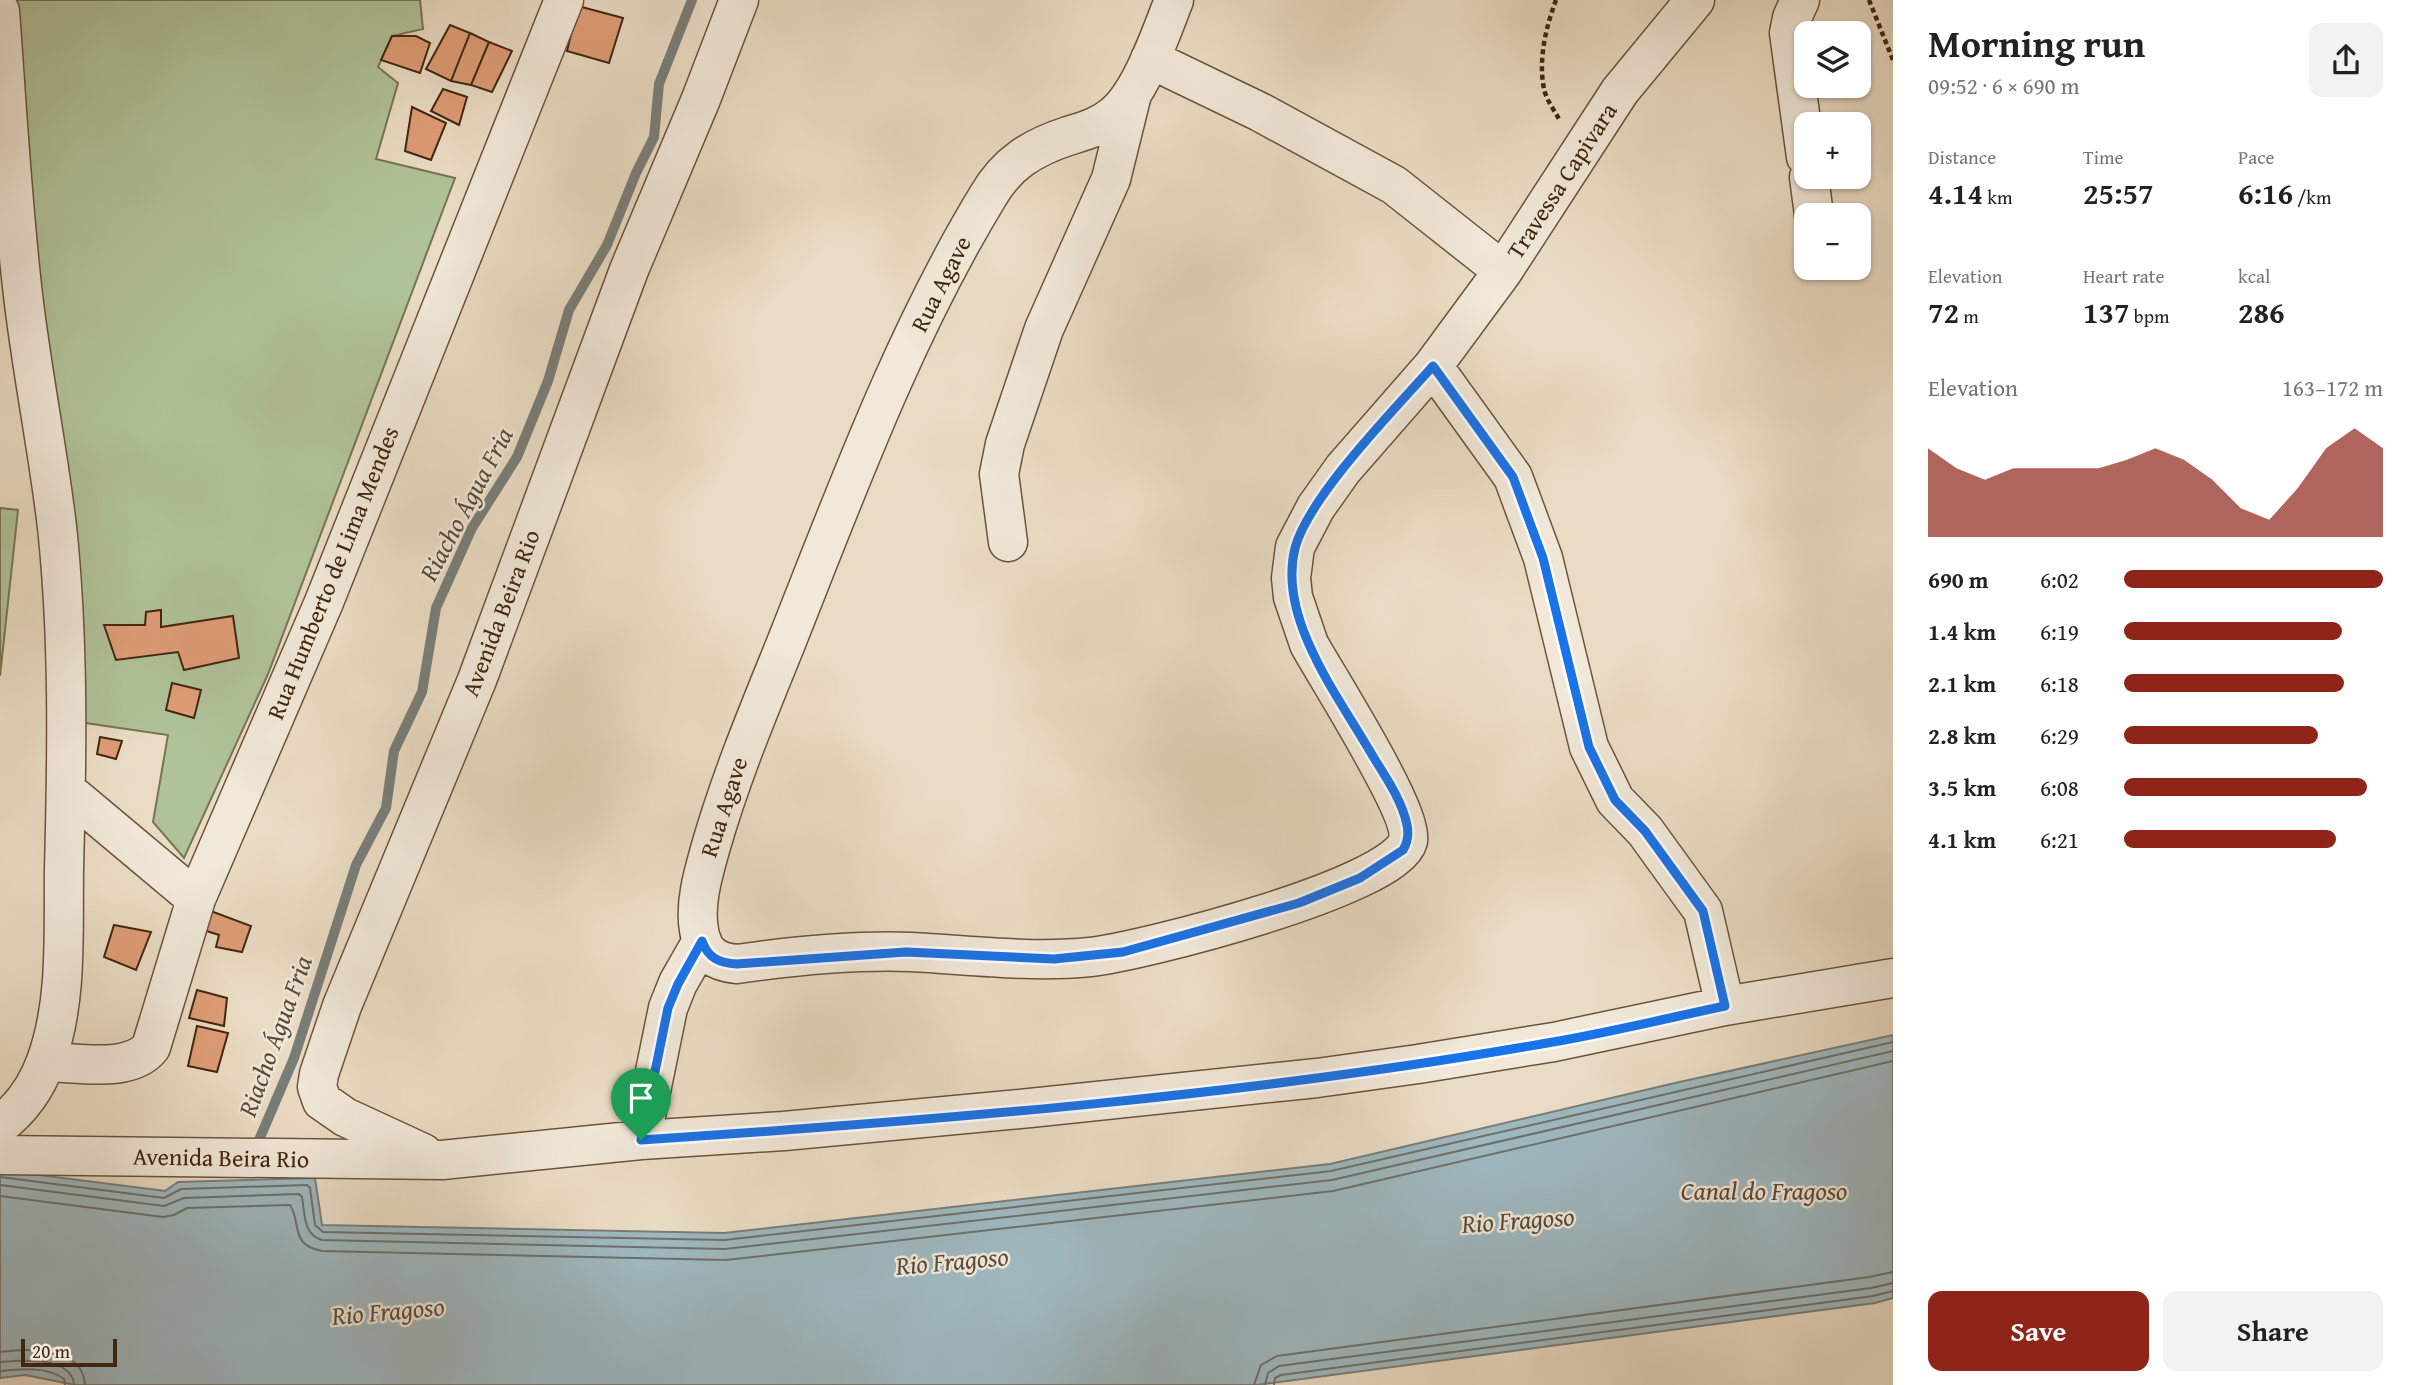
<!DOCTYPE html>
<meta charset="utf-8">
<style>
:root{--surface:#fff;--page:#f2f2f2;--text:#222;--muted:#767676;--accent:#8f2418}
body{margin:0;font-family:"Gentium Book Plus",serif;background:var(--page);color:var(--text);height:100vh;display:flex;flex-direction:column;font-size:26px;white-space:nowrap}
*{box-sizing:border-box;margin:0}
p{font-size:23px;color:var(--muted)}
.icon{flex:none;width:38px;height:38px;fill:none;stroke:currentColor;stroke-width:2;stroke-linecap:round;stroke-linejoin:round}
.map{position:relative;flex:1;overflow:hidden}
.side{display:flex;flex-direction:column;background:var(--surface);width:525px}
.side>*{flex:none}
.fabs{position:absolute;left:1794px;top:21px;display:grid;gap:14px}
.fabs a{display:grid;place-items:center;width:77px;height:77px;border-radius:14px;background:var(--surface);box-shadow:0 2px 5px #0004;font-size:35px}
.scale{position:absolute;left:21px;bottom:18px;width:96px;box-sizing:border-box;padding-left:7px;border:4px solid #41270f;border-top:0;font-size:19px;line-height:24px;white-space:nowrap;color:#41270f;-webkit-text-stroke:5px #f1e8d9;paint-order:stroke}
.pin{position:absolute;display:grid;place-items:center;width:60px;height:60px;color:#fff;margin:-72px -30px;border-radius:50% 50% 50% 0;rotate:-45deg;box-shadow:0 0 7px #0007}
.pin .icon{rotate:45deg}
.round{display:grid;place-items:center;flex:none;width:74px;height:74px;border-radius:14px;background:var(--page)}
.summary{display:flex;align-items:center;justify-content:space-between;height:119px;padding:0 35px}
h1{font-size:38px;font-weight:700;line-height:52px}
.metrics{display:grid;grid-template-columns:repeat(3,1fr);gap:10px;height:119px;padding:7px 35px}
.metrics div{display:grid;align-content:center}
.metrics b{font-size:30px;font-weight:700}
.metrics small{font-size:19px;font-weight:400}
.metrics p{font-size:19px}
.chart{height:196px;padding:14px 35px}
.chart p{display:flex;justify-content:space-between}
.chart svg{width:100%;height:126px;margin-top:7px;fill:var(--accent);opacity:.7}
.primary-button{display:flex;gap:14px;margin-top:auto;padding:14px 35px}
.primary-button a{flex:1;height:80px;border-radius:14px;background:var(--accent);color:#fff;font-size:28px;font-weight:700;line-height:80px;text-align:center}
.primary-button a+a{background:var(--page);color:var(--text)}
ul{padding:0 35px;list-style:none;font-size:23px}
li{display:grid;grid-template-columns:112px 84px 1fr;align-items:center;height:52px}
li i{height:18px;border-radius:9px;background:var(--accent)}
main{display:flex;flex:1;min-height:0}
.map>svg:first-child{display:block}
.green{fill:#b0c299;stroke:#787454;stroke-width:2}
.water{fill:#9eb8c0;stroke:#797e79;stroke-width:2}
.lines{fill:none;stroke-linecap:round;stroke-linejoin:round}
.shore{stroke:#707068;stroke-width:2}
.stream{stroke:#797e79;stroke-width:10}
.building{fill:#df9d77;stroke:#41270f;stroke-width:2}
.street-casing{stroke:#6b543c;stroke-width:41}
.path{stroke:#41270f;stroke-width:4.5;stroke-dasharray:5 3.5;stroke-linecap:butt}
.street{stroke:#f1e8d9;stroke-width:38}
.route-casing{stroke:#fff;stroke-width:14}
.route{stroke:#1a73e8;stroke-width:9}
.labels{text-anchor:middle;stroke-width:5;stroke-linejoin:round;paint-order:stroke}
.street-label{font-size:24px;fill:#41270f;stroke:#f1e8d9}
.water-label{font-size:26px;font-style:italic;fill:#584b3b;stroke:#f1e8d9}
</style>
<main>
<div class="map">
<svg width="1893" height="1385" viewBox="0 0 1893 1385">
<rect width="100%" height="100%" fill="#eadcc4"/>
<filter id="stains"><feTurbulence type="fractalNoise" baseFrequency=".00286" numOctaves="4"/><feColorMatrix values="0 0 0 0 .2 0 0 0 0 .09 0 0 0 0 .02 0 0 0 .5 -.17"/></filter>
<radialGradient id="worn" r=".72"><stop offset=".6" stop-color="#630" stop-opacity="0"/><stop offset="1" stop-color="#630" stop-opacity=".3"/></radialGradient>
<path class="green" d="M0,0h420l3,29 -31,7 -14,31 20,16 -22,76 79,19 -187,496 -84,184 -31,-36 15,-87 -89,-13z
M0,508l18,2 -18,166z"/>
<path class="water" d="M1893,1035v263l-18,5 -619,82h-1181l-50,-10 -25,3v-208l165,21 13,-9 137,-4 7,47 402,8 606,-69 345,-81z"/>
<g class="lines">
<path class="shore" d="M0,1177l164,21 17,-9 126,-4 3,3 5,37 8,7 402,8 606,-69 562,-129
M0,1185l164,21 20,-8 115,-4 3,3c3,17 1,38 20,43l403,9 607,-69 561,-129
M0,1196l163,21 11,-2 13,-7 103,-3c12,18 -1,40 32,46l404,9 607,-69 560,-130
M0,1352c28,-4 83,-6 85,33
M0,1362c21,-2 72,-6 74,23
M0,1371c19,-2 48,-5 64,8l1,6
M1254,1385l7,-20 16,-9 592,-79 24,-5
M1265,1385l3,-12 11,-7 592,-78 22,-5
M1274,1385l1,-7 6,-3 592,-79 20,-5"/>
<path class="stream" d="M252,1146l7,-6 35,-82 62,-193 30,-57 8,-57 28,-59 14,-84 36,-80 45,-71 31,-76 21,-71 38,-65 29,-72 18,-36 5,-53 33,-84"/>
</g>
<path class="building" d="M578,6l45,12 -14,45 -42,-12z
M450,25l20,8 -19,48 -25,-12z
M470,33l19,9 -18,43 -20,-4z
M392,36h24l14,7 -10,30 -39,-13z
M489,42l23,9 -20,41 -21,-7z
M443,89l24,8 -8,28 -28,-14z
M412,107l34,16 -15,37 -26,-9z
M161,610v17l72,-11 6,42 -55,12 -6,-18 -62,8 -12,-35h41l1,-13z
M172,683l29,7 -7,28 -28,-8z
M100,737l22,4 -6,18 -19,-5z
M208,910l43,16 -9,26 -26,-5 3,-12 -22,-7z
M114,925l37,7 -15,38 -32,-13z
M197,990l30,8 -3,28 -35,-8z
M197,1026l31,7 -11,39 -29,-6z"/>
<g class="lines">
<g class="street-casing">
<path id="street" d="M1174,0c-13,33 -33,93 -60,115 -14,12 -30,16 -46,21 -36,12 -61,27 -80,60 -87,143 -144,302 -206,457 -26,64 -52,127 -71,193 -7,25 -17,57 -12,84 3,22 15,32 38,34 56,-8 117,-14 174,-12 59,3 120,11 179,5 49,-5 306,-70 318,-116 6,-29 -81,-164 -99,-197l-16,-47 -2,-19 4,-31 21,-40 27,-38 90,-103 70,-95 117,-180 75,-91
M1800,0l-8,18 -3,15 17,124
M0,11c7,95 12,190 23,284 9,78 25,155 34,232 12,113 10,229 7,342 -1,63 4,132 -18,192 -9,25 -25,48 -46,64
M1150,59l110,53 134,73 109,86
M1809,177l5,38
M1433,366l80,111 30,81 46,189 26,53 30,31 58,80 22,95
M1008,542l-9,-68 6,-30 39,-115 67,-150 21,-85
M66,790l130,109
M46,1062c30,0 84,12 105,-15l45,-148 128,-297 240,-602
M641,1140l27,-132 10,-25 24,-42
M423,1153l-78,-36 -23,-16 -5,-14 2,-13 23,-68 135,-326 152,-410 72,-171 38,-99
M0,1155l442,5 199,-20 143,-9 246,-23 287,-30 101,-14 136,-22 171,-36 168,-28"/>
</g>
<path class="path" d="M1556,0c-10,27 -18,59 -12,89 2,10 10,21 15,30
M1869,0l24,60"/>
<use href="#street" class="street"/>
</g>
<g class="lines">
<g class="route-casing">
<path id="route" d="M1433,366l80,111 30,81 46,189 26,53 30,31 58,80 22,95c-57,12 -114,26 -172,36 -300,53 -608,78 -912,98l27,-132 10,-24 24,-43c6,17 17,22 35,23l169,-12 148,7 69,-7 176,-49 61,-25 43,-28c5,-8 6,-15 4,-25 -5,-24 -20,-46 -33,-67 -22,-38 -49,-76 -66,-116 -13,-30 -21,-62 -13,-94 14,-52 100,-139 138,-182z"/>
</g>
<use href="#route" class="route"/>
</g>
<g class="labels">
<g class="street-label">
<text transform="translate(1562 181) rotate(-57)" y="8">Travessa Capivara</text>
<text transform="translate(941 284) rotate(-63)" y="8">Rua Agave</text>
<text transform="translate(333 573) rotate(-68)" y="8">Rua Humberto de Lima Mendes</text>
<text transform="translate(501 613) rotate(-69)" y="8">Avenida Beira Rio</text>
<text transform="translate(724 807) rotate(-72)" y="8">Rua Agave</text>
<text transform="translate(221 1158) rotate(1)" y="8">Avenida Beira Rio</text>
</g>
<g class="water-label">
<text transform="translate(466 504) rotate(-62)" y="9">Riacho Água Fria</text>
<text transform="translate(275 1036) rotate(-70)" y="9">Riacho Água Fria</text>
<text x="1764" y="1200">Canal do Fragoso</text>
<text transform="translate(1518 1220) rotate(-4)" y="9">Rio Fragoso</text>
<text transform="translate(952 1261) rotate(-5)" y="9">Rio Fragoso</text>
<text transform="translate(388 1311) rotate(-5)" y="9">Rio Fragoso</text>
</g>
</g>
<rect width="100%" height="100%" filter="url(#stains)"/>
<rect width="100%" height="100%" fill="url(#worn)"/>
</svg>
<div class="fabs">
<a><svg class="icon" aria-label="layers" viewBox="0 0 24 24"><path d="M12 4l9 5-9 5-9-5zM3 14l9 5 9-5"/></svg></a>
<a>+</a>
<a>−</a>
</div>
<div class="scale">20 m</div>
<div class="pin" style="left:641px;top:1140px;background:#1e9e55"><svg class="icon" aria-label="arrive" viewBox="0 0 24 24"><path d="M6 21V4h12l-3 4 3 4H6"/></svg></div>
</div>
<section class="side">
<div class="summary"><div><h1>Morning run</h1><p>09:52 · 6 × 690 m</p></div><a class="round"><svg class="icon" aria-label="share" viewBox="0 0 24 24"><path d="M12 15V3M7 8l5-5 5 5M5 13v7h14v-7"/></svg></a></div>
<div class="metrics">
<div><p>Distance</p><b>4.14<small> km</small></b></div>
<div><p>Time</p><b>25:57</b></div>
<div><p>Pace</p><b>6:16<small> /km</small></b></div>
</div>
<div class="metrics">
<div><p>Elevation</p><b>72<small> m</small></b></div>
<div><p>Heart rate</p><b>137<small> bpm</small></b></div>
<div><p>kcal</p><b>286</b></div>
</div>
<div class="chart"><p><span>Elevation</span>163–172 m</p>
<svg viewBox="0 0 160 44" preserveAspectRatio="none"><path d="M0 44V13L10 20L20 24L30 20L40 20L50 20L60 20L70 17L80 13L90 17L100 24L110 34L120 38L130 27L140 13L150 6L160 13V44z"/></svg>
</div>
<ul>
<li><b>690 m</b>6:02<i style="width:100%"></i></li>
<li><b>1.4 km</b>6:19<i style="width:84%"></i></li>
<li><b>2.1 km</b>6:18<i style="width:85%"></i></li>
<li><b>2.8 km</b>6:29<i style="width:75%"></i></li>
<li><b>3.5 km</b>6:08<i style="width:94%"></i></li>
<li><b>4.1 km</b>6:21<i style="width:82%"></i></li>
</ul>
<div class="primary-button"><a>Save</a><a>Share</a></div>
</section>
</main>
